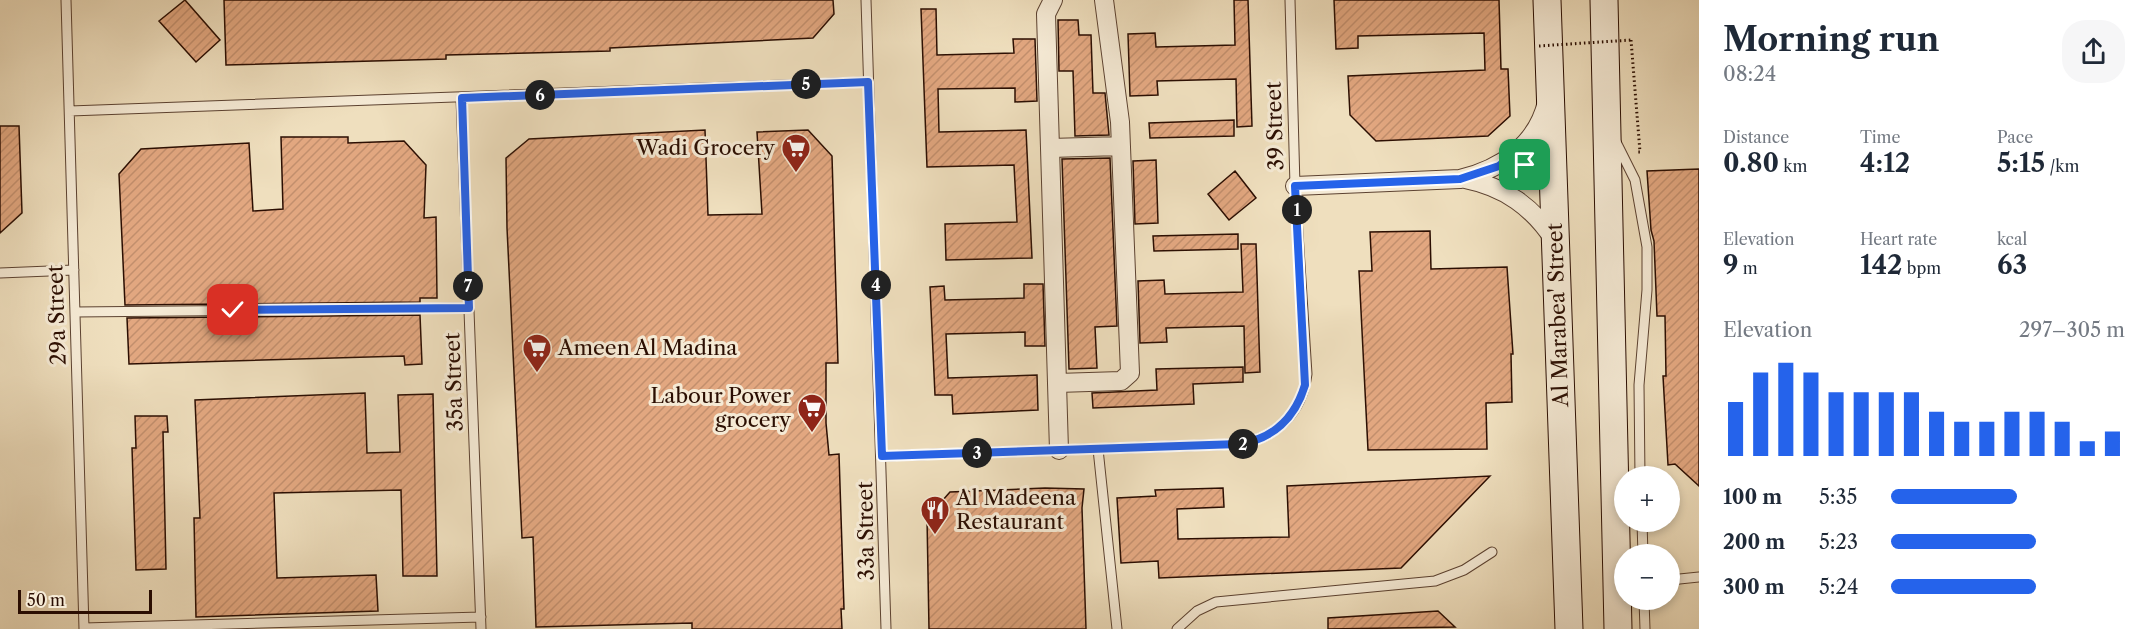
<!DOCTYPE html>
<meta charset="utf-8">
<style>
:root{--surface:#fff;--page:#f6f6f7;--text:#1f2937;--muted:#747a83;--accent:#2563eb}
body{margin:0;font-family:"Libre Caslon Text",serif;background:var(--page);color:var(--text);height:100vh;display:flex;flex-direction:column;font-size:22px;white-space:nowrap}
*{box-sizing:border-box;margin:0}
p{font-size:20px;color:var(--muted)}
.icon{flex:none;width:33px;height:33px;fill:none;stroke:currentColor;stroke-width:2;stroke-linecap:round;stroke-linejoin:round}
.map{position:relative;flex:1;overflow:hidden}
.sheet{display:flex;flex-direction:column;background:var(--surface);width:450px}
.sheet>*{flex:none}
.fabs{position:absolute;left:1614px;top:466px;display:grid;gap:12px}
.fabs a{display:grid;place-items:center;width:66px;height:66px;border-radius:50%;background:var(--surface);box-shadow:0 3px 9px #0003;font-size:30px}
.scale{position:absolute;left:18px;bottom:15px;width:134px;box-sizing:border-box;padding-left:6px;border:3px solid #2b0e02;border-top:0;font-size:16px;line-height:21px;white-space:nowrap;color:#2b0e02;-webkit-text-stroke:4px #f5ead5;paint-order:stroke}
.pin{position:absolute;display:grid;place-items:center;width:51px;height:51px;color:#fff;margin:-26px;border-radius:12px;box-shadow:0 3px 9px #0006}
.km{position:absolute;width:30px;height:30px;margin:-15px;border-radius:50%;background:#222;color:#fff;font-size:16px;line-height:30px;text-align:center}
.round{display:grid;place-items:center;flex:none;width:63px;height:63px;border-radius:24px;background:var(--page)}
.head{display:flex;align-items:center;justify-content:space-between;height:102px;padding:0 24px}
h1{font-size:33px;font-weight:700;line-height:45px}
.figures{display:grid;grid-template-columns:repeat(3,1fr);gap:9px;height:102px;padding:6px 24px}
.figures div{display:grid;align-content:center}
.figures b{font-size:26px;font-weight:700}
.figures small{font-size:16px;font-weight:400}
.figures p{font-size:16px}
.chart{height:168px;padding:12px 24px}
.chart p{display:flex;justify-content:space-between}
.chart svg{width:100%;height:108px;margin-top:6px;stroke:var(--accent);stroke-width:6}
ul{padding:0 24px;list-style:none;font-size:20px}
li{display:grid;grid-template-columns:96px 72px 1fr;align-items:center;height:45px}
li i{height:15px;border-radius:8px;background:var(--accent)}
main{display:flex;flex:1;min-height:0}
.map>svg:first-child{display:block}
.building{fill:url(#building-hatch);stroke:#2b0e02;stroke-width:1.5}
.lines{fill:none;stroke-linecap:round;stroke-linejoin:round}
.lane-casing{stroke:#5c4231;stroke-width:11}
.street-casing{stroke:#5c4231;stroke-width:20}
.secondary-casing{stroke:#2b0e02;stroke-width:29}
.path{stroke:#2b0e02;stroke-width:3;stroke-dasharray:1.5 3;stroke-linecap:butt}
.lane{stroke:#f5ead5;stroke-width:9}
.street{stroke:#f5ead5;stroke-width:18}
.secondary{stroke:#f5ead5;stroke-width:27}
.path-bridge{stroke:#2b0e02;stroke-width:3;stroke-dasharray:1.5 3;stroke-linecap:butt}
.route-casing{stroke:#fff;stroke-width:12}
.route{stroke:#2563eb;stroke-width:8}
.labels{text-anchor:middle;stroke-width:6;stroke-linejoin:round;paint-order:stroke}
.street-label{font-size:21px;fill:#2b0e02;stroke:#f5ead5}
.poi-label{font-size:21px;fill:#2b0e02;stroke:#f5ead5;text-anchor:end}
</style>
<main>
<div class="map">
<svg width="1699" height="629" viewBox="0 0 1699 629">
<defs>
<pattern id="building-hatch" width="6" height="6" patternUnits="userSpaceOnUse" patternTransform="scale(1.5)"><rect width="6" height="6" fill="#e2a780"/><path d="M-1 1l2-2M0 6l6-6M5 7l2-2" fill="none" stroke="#c28f6d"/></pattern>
</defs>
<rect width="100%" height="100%" fill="#efdfbe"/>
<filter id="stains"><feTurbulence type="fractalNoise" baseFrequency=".00333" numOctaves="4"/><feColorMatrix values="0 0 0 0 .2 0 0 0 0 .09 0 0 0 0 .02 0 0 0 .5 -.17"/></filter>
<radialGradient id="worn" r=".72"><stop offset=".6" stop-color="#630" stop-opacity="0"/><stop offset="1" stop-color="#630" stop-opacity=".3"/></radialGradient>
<path class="building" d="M185,0l35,40 -24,22 -37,-41z
M224,0h609l1,14 -21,24 -203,10v3l-164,4v4l-220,6z
M1234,0h14l4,126 -15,1 -1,-48 -79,2 1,14 -28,1 -2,-62 27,-1 1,14 79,-2z
M1334,0h165l2,69h7l2,47 -22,20 -112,5 -26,-26 -2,-39 137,-6 -1,-37 -126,3v12l-22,1z
M921,9h15l1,46 77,-2 -1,-14h22l2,62 -22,1v-14l-77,1 1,43 87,-2 6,128 -86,2 -1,-36 72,-2 -3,-57 -87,2z
M1058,20h20l1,15h12l2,58h12l4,42 -34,1 -2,-65h-14z
M1234,120v16l-84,2 -1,-15z
M0,126h19l3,87 -22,20z
M705,130l3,85 54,-1 -5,-82 51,-2 24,26 6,207h-12v60l3,32 10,-1 5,155h-3l1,20h-150v-6l-156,4 -3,-90 -11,1 -15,-310 -1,-70 23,-19z
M281,137h67v6l56,-2 22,24 -2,53 12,-1 1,81h-17v4l-295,3 -6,-131 22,-25 108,-6 4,68 30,-2z
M1110,158l7,168 -22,1 2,41 -28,1 -7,-210z
M1156,160l2,63 -23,1 -2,-63z
M1699,169v317l-24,-22 -7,1 -5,-89h3l-1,-60h-8l-3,-75 -3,-11 -4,-59z
M1235,171l21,27 -27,22 -21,-26z
M1430,231l1,38 76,-2 6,87h-2l1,48 -26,1 1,46 -119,1 -9,-179h13l-2,-39z
M1238,234v15l-84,2 -1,-15z
M1241,244h15l4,128 -15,1 -1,-47 -78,2 1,14 -27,1 -2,-62 26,-1 1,14 78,-2z
M1024,284h19l2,62h-20v-14l-79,2 2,44 89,-3 1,35 -85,4 -1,-19h-17l-5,-108 14,-1 1,14 79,-2z
M420,315l2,49 -17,1 -1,-9 -275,8 -2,-46z
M1243,367v15l-50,2 1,20 -101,4 -1,-15 65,-3 -1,-21z
M365,393l2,60 33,-1 -2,-57 35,-1 4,182h-34l-2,-86 -127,3 3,85 99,-3 2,36 -182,6 -2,-99h6l-5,-118z
M135,416h32l1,16h-5l3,137 -30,1 -4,-122h4z
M1490,476l-89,92 -242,10 -1,-17 -37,2 -4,-65 39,-2 -1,-6 68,-2 1,19 -47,2 1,30 111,-2 -2,-51z
M1045,488l39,1 -2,19 4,121h-157l-2,-111 23,-26z
M1438,611l17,16 -127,2v-11z"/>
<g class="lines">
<g class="lane-casing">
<path id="lane" d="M66,0l18,629
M866,0l20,629
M461,98l20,531
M70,111l798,-29
M1614,138l21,42 12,67v43l-8,95 1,92
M0,273l74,-3
M75,312l394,-4
M1098,449l19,180
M882,456l357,-12c38,-6 63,-32 68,-70l-12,-188 -5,-186
M1642,522l1,33
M1670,580l29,-3
M1644,600l1,29
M84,628l397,-11
M1177,629l20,-18 19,-9 219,-21 29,-11 28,-18"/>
</g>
<g class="street-casing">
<path id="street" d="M1053,0l-7,14 13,436
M1050,148l71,-2
M1465,179c40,8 68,28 90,62
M1295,186l165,-7c41,-10 77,-34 87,-77
M1057,383l64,-2 9,-8 -10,-251 -16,-122"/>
</g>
<g class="secondary-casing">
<path id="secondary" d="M1547,0l22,629
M1604,0l14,629"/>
</g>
<path class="path" d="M1631,40l9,112h-3
M1525,184v-17"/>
<use href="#lane" class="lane"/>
<use href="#street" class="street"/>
<use href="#secondary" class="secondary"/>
<path class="path-bridge" d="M1539,46l92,-6"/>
</g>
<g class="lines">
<g class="route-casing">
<path id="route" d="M233,310l236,-2 -7,-210 406,-16 14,374 357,-12c34,-5 56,-26 66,-59l-10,-199 165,-7 39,-13 17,-13 9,12"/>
</g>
<use href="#route" class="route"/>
</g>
<defs>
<g id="supermarket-pin" transform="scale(1.5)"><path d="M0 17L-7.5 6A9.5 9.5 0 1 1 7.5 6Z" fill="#8f2418" stroke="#f5ead5"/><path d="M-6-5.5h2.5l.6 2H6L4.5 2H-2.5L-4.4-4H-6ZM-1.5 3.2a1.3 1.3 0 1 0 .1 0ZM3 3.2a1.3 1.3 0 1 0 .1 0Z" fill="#fff"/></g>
<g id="restaurant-pin" transform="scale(1.5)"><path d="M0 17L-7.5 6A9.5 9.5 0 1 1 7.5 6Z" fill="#8f2418" stroke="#f5ead5"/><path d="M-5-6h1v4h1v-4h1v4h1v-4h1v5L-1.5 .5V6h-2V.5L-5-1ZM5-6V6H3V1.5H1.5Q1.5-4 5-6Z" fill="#fff"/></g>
</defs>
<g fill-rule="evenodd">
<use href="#supermarket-pin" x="796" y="148"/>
<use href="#supermarket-pin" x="537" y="348"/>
<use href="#supermarket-pin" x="812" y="408"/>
<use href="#restaurant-pin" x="935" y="510"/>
</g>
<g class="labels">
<g class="street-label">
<text transform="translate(1275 126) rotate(-92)" y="7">39 Street</text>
<text transform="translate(57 315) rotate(-92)" y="7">29a Street</text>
<text transform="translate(1558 315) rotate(-92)" y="7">Al Marabea' Street</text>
<text transform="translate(454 382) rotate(-92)" y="7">35a Street</text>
<text transform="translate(866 531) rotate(-91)" y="7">33a Street</text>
</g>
<g class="poi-label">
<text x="775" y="155">Wadi Grocery</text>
<text x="558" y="355" text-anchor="start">Ameen Al Madina</text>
<text x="791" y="403">Labour Power<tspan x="791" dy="24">grocery</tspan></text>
<text x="956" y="505" text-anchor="start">Al Madeena<tspan x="956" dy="24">Restaurant</tspan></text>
</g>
</g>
<rect width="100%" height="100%" filter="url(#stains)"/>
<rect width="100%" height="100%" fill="url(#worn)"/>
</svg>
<div class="fabs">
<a>+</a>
<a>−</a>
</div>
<div class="scale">50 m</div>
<div class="pin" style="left:1525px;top:165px;background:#1e9e55"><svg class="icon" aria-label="arrive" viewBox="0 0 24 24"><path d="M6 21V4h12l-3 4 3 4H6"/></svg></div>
<div class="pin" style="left:233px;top:310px;background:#d93025"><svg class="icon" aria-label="check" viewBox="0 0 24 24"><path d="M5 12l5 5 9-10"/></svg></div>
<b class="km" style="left:1297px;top:210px">1</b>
<b class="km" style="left:1243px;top:444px">2</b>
<b class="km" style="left:977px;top:453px">3</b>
<b class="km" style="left:876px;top:285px">4</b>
<b class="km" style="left:806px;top:84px">5</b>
<b class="km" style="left:540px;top:95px">6</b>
<b class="km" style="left:468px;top:286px">7</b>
</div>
<section class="sheet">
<div class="head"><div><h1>Morning run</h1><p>08:24</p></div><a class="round"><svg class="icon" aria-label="share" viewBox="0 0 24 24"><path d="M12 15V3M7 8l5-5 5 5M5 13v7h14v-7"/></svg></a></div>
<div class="figures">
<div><p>Distance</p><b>0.80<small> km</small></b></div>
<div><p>Time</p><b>4:12</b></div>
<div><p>Pace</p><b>5:15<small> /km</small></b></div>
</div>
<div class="figures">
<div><p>Elevation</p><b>9<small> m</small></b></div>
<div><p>Heart rate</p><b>142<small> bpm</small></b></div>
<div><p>kcal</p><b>63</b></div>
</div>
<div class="chart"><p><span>Elevation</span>297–305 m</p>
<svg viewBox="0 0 160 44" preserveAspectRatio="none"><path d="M5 44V22M15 44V10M25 44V6M35 44V10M45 44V18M55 44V18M65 44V18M75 44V18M85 44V26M95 44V30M105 44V30M115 44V26M125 44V26M135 44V30M145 44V38M155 44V34"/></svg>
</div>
<ul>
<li><b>100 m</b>5:35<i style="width:54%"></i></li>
<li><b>200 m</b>5:23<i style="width:62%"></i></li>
<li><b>300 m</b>5:24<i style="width:62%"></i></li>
</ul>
</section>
</main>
